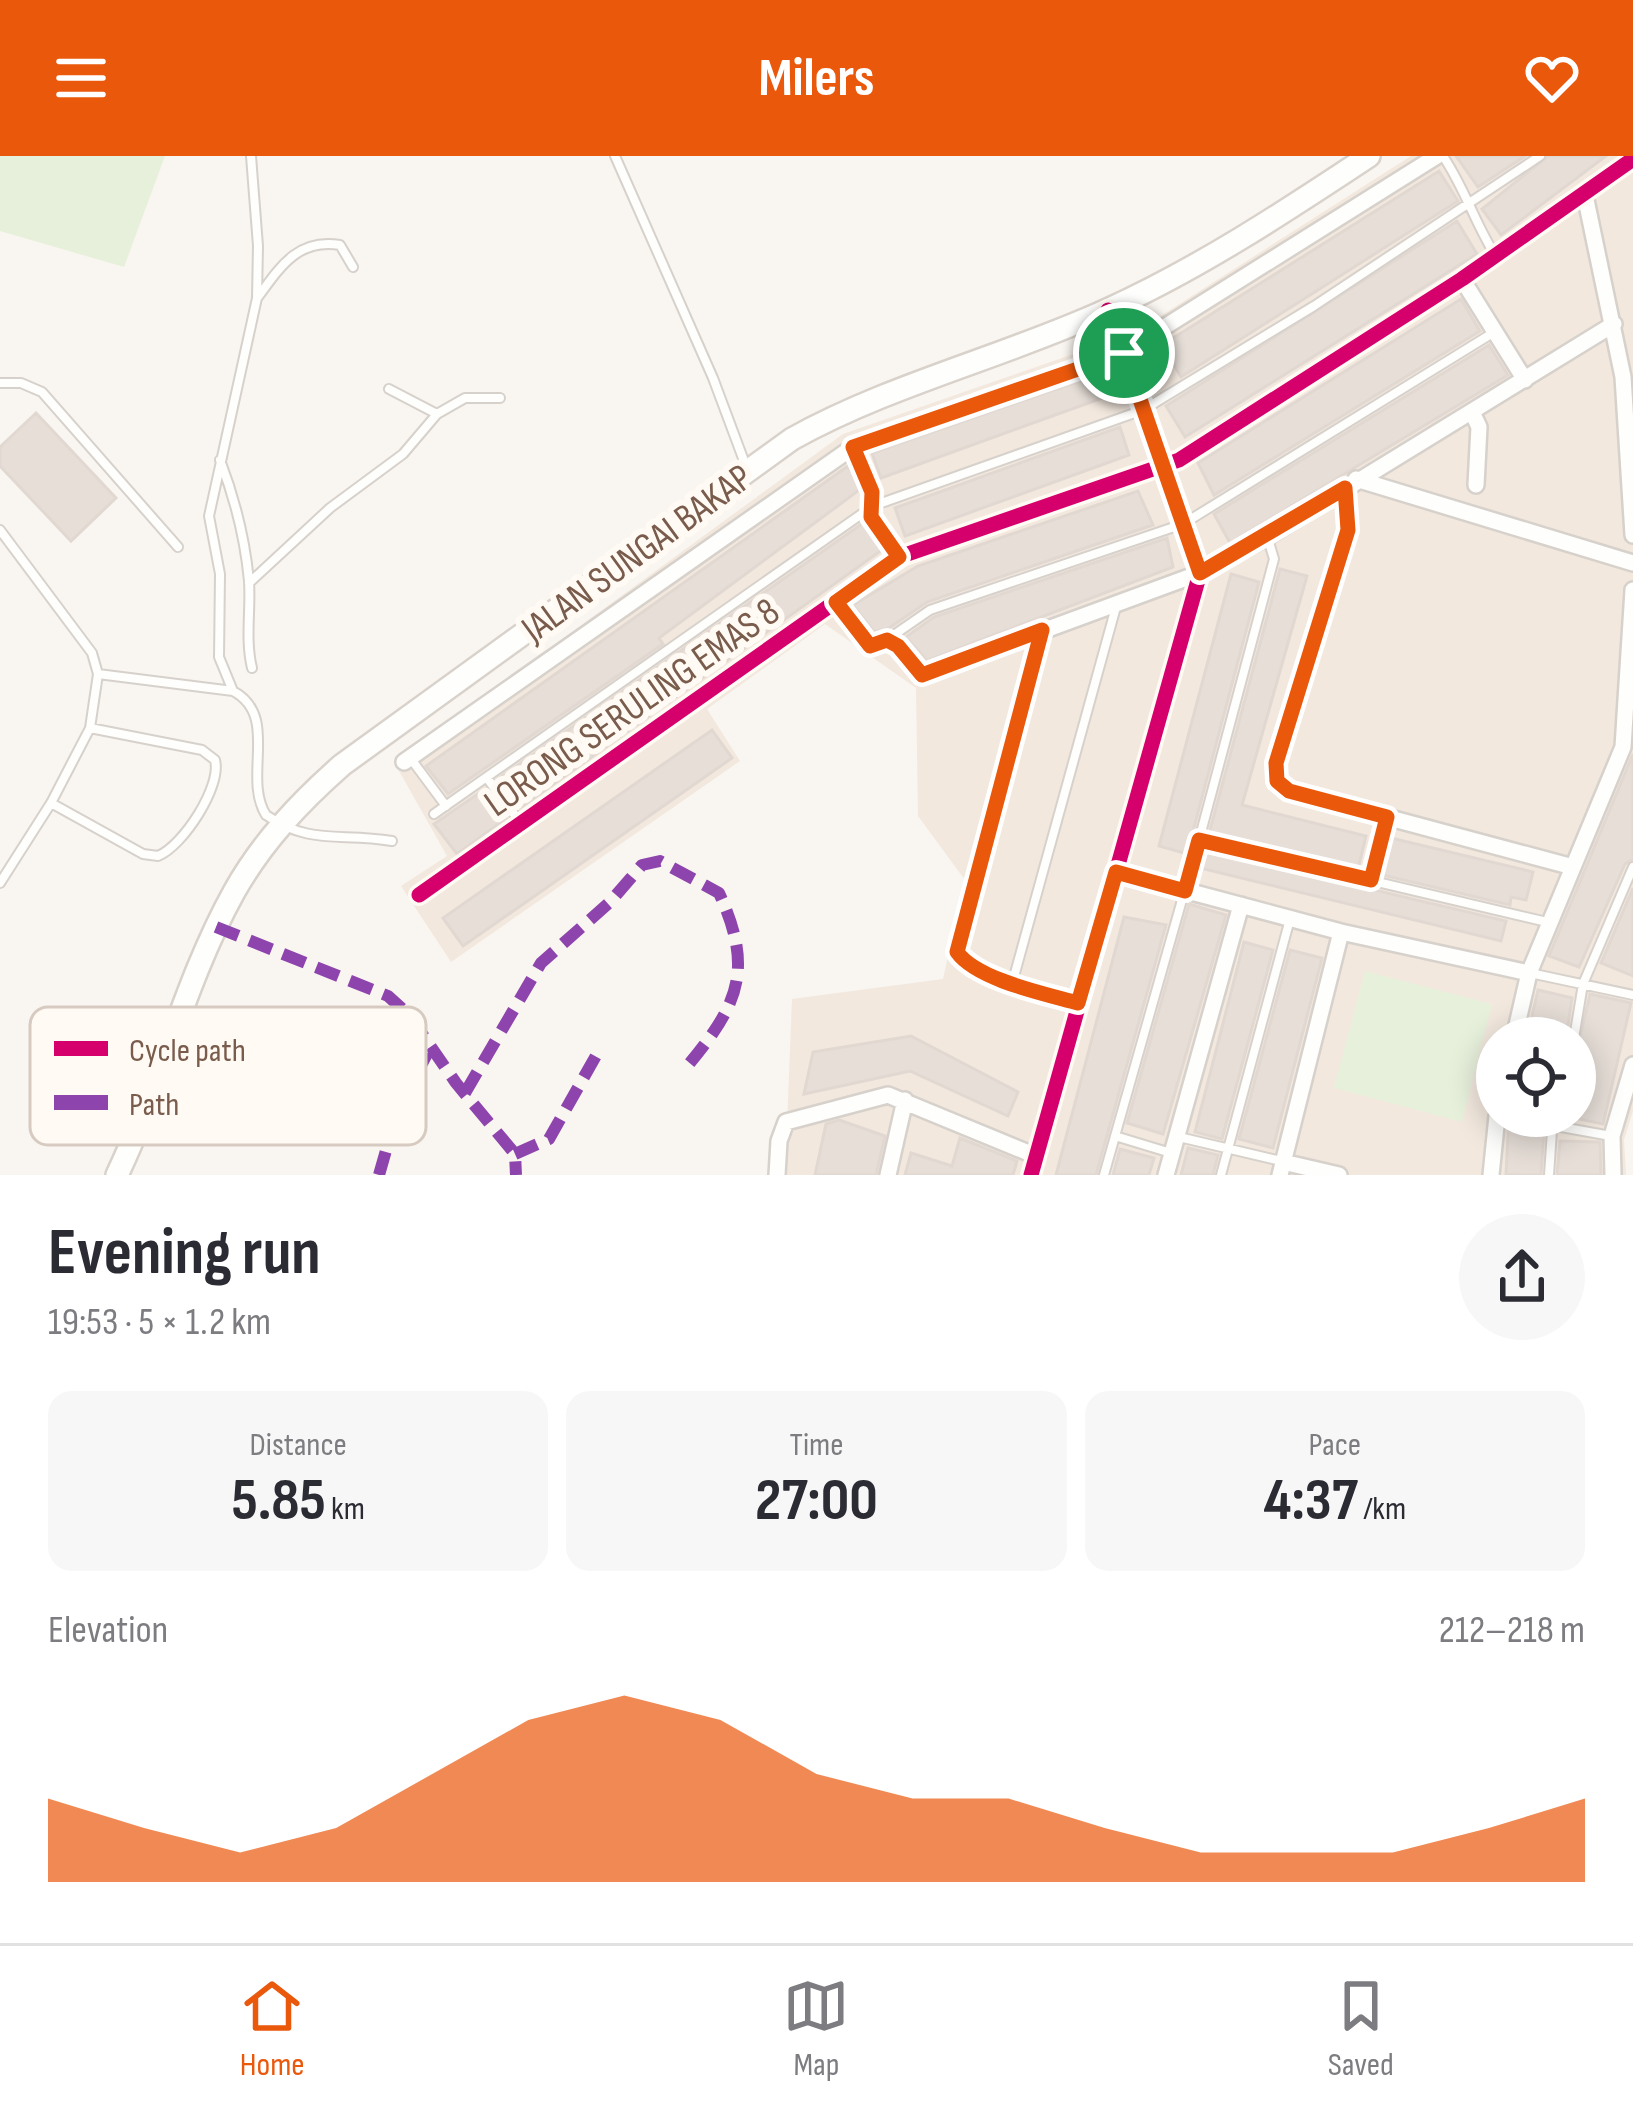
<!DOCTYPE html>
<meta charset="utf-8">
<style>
:root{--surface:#fff;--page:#f7f7f7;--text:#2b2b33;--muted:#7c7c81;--line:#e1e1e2;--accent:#ea580c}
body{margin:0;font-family:"Sofia Sans Condensed",sans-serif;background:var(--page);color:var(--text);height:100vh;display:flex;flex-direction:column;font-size:45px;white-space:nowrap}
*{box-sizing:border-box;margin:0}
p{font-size:39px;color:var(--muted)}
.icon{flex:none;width:66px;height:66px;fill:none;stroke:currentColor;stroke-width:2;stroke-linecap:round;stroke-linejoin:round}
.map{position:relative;height:1019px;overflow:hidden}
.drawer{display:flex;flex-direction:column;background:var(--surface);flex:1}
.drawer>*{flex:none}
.controls{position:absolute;left:1476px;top:861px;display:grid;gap:24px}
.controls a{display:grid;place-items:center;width:120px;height:120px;border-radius:50%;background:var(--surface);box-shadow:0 6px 30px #0003;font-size:60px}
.pin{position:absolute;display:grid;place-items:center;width:102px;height:102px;color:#fff;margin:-51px;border:6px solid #fff;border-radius:50%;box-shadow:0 3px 12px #0007}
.round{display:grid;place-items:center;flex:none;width:126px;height:126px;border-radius:63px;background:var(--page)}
.overview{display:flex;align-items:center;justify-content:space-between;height:204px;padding:0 48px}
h1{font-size:66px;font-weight:700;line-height:90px}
.metrics{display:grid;grid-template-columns:repeat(3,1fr);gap:18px;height:204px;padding:12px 48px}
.metrics div{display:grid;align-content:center;border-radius:24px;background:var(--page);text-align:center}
.metrics b{font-size:60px;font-weight:700}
.metrics small{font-size:33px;font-weight:400}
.metrics p{font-size:33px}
.chart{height:336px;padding:24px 48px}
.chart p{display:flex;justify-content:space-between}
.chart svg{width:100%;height:216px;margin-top:12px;fill:var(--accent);opacity:.7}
header{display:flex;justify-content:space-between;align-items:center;height:156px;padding:0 48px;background:var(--accent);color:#fff;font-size:54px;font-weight:700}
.tabs{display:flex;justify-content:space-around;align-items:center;height:168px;border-top:3px solid var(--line);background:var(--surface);font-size:33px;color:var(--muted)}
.tabs a{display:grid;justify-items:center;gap:6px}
.tabs .on{color:var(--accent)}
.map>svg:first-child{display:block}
.residential{fill:#f2e8de;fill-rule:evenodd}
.green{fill:#e7f0db}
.building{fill:#e6ded7;stroke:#e2d8d2;stroke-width:3}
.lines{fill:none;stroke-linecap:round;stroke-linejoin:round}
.service-casing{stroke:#d7d1cb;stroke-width:12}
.minor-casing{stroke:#d7d1cb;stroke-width:20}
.secondary-casing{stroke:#d9d2cb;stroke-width:26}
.service{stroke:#fefefd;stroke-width:8}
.minor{stroke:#fefefd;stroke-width:15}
.secondary{stroke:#fefefd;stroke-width:21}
.quiet{stroke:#8e44ad;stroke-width:12;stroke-dasharray:24 12;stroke-linecap:butt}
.cycleway-casing{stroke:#fffaf3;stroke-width:22}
.cycleway{stroke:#d6006c;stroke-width:15}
.route-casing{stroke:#fff;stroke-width:24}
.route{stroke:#ea580c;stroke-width:15}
.labels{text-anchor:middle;stroke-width:12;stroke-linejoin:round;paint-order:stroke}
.street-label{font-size:39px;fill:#7a5c4d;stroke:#fffaf3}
.key{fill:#fffaf3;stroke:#d7cbc1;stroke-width:3}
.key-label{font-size:33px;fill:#7a5c4d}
</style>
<header><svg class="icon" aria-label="menu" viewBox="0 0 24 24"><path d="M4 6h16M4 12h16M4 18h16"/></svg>Milers<svg class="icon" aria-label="heart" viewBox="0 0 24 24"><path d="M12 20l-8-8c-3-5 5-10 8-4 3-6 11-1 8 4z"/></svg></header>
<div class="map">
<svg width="1633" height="1019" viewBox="0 0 1633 1019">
<rect width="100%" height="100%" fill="#f9f5f0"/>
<path class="residential" d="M1411,0h222v955l-9,29 2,35h-841l7,-176 151,-20 22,-99 -47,-64 -2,-128 -91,-64 -118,85 33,52 -289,201 -50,-76 46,-30 -53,-94 449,-328 291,-101zM1497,882h78v78h-78z"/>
<path class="green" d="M0,0h165l-41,111 -124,-36z
M1365,815l127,33 -30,118 -128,-34z"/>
<path class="building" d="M1456,0h69l-47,31z
M1548,0h58l-105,79 -19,-26z
M1439,15l19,30 -277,176 -19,-32z
M1457,65l20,33 -292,183 -19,-31z
M1461,143l19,32 -266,164 -16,-32z
M1489,189l19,30 -278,168 -16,-29z
M1097,219l8,22 -224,81 -9,-25z
M36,257l80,85 -45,43 -71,-75v-19z
M1120,271l9,28 -224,81 -10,-28z
M848,310l14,22 -203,150 4,6 -215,150 -22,-28z
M1138,335l15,34 -226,77 -38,26 -15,4 -21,-27 65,-39z
M863,367l19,27 -362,258 -22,-29z
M1167,382l6,29 -242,92 -4,2 -21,-24 28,-20z
M1280,413l27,7 -65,229 124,31 -8,33 -149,-35z
M1231,418l28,8 -72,272 -28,-8z
M712,574l20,28 -269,188 -20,-28z
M1633,598v105l-8,5 -46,103 -30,-11z
M485,633l22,29 -50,36 -23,-30z
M1391,682l142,34 -7,28 -15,-3 -1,8 -128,-30z
M1205,694l301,71 -5,20 -301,-73z
M1633,732v88l-32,-13z
M1189,748l37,11 -63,219 -36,-11z
M1124,761l42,8 -70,250h-40z
M1244,786l29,8 -51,189 -27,-7z
M1290,794l32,8 -49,190 -34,-9z
M1538,834l34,8 -6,40h-39z
M1590,838l41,9 -28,121 -28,-6v-59z
M911,880l107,56 -10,24 -98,-45 -106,23 9,-42z
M1509,960h36l-4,59h-35z
M839,964l46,16 -9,39h-61l11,-51z
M960,982l57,23 -4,14h-108l6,-22 41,13z
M1560,985l40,1 1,33h-44z
M1188,992l30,7 -5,20h-32z
M1120,993l34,9 -5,17h-36z"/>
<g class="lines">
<g class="service-casing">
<path id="service" d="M615,0l98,222 34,91
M1443,0c22,33 31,65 52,99
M258,141c22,-30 40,-59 82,-52l13,22
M0,227h21l21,9 136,155
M389,233l48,25
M853,291l19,45 -1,25 27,39
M220,304c15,39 25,79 29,121 2,30 -4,58 3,87
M0,374l92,123 6,21 135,17c47,25 9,86 33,124 45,31 74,17 126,26
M1268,383l6,20 -75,281 348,82
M249,427l81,-75 73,-54 34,-40 28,-16h35
M888,483l42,-29 253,-86 313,-193
M233,535l-14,-34 1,-83 -11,-58 48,-218 1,-52 -7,-90
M411,603l35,47
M487,622l33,44
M51,647l92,51 15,2c25,-10 64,-70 57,-96l-13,-10 -112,-22
M434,658l439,-308 270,-96 171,-104 226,-150
M1371,725l16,-63
M0,727l51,-80 39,-75 8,-54
M1530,817l103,22
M1012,828l104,-377
M1574,882l9,-54 50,-117
M1550,969l61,11
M1115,980l56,17
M1179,981l102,24
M1104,1019l95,-335
M1221,1019l69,-256
M1549,1019l4,-59"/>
</g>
<g class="minor-casing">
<path id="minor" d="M1585,39l38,182 10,158
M1462,123l63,101
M1472,256l7,15 -3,58
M1356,323l277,84
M1344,332l3,42 -71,233 1,18 12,10 284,76
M836,446l34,44 17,-6 11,6 25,29 277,-102 67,-36 347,-213
M1042,474l-85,322c19,27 90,42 122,51
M404,606l449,-315 270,-94 314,-197
M1116,716l225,60 188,41
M419,739l480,-338 280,-97 283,-181 171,-120
M1514,882l15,-65 94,-226 10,-157
M1283,1006l56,13
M777,1019l2,-34 7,-19 102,-27 148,61
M888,1019l17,-75
M1031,1019l169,-602 -92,-263
M1166,1019l75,-270
M1280,1019l61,-243
M1491,1019l6,-59
M1613,1019l-1,-39 21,-71"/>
</g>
<g class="secondary-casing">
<path id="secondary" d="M117,1019c44,-92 68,-195 117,-283 28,-50 66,-90 108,-127l450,-326c99,-55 212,-82 315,-129 91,-41 179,-99 262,-154"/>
</g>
<use href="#service" class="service"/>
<use href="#minor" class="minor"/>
<use href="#secondary" class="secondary"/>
<path class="quiet" d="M216,771l172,69 21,19 47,68 59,71 1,21
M465,937l76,-130 69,-61 32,-37 18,-4 59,32c36,78 19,113 -35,177
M515,998l34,-15 48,-85
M379,1019l18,-63 33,-64"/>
<g class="cycleway-casing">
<path id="cycleway" d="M419,739l480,-338 280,-97 283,-181 171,-120
M1031,1019l169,-602 -92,-263"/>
</g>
<use href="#cycleway" class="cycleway"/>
</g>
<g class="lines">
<g class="route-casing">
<path id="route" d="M1124,197l76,220 145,-85 3,42 -72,233 1,18 12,10 98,26 -16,63 -172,-40 -14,51 -69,-19 -38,131c-32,-9 -101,-23 -121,-51l85,-322 -120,45 -24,-29 -11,-6 -17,6 -34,-44 63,-45 -28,-40 1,-25 -19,-45z"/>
</g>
<use href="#route" class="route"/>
</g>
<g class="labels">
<g class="street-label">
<text transform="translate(636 396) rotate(-36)" y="14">JALAN SUNGAI BAKAP</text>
<text transform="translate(631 550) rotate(-35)" y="14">LORONG SERULING EMAS 8</text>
</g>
</g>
<rect x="30" y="851" width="396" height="138" rx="18" class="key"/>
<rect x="54" y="885" width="54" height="15" fill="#d6006c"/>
<rect x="54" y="939" width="54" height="15" fill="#8e44ad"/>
<g class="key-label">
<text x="129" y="905">Cycle path</text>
<text x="129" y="959">Path</text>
</g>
</svg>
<div class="controls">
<a><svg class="icon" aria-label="locate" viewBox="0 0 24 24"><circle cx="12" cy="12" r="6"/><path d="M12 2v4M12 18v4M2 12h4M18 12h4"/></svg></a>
</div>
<div class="pin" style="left:1124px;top:197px;background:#1e9e55"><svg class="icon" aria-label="arrive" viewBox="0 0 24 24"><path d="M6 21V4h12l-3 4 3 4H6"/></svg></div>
</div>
<section class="drawer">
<div class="overview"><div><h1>Evening run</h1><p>19:53 · 5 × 1.2 km</p></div><a class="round"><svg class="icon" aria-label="share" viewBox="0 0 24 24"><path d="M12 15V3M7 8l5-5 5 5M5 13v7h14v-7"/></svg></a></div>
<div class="metrics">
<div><p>Distance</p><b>5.85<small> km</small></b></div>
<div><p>Time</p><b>27:00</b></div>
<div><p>Pace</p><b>4:37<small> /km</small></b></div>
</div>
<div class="chart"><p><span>Elevation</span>212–218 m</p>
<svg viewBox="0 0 160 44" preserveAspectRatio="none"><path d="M0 44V27L10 33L20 38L30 33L40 22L50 11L60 6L70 11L80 22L90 27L100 27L110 33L120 38L130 38L140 38L150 33L160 27V44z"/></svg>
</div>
</section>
<nav class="tabs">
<a class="on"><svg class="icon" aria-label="home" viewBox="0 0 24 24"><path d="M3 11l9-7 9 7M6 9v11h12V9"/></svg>Home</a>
<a><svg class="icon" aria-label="map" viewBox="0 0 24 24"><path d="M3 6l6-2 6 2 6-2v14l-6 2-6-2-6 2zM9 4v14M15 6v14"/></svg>Map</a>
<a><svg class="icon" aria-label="saved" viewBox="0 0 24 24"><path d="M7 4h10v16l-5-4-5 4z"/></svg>Saved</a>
</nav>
